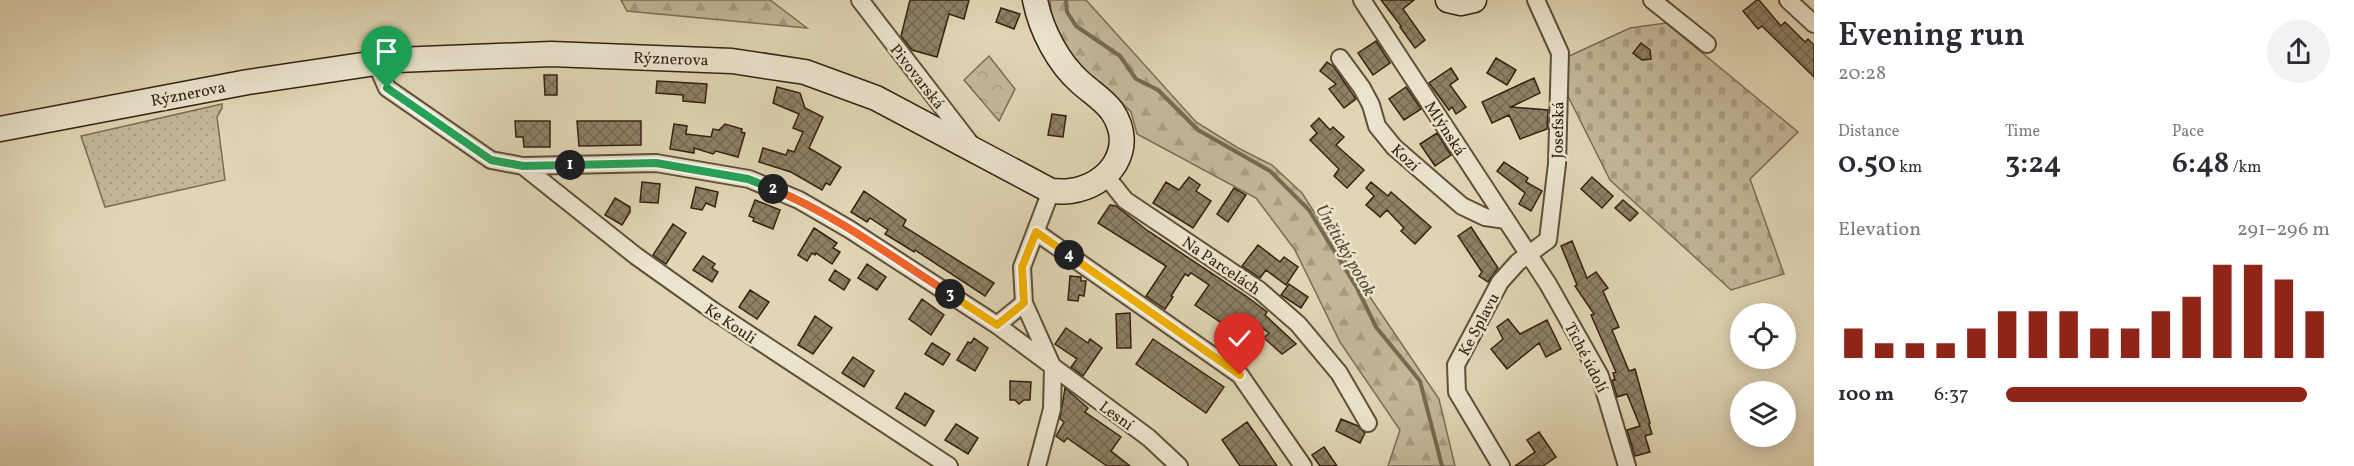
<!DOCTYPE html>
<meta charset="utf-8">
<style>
:root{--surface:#fff;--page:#f2f2f3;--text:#2b2b33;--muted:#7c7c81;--accent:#8f2418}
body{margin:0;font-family:Vollkorn,serif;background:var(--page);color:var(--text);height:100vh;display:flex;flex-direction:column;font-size:22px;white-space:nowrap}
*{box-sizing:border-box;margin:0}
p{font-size:20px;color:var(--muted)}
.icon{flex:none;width:33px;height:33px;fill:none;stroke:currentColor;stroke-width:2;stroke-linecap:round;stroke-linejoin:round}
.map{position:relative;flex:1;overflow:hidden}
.drawer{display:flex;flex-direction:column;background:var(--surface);width:540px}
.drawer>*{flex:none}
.controls{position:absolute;left:1730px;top:303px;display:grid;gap:12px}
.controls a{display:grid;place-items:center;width:66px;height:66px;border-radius:50%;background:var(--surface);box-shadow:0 3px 15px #0003;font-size:30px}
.pin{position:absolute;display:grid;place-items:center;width:51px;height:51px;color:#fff;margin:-62px -26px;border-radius:50% 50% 50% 0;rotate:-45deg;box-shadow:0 0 6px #0007}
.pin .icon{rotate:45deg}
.km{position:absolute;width:30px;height:30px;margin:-15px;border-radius:50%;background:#222;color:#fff;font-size:16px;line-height:30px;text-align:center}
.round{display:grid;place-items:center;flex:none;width:63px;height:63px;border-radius:32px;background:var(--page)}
.overview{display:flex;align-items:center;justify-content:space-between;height:102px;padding:0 24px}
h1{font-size:33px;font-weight:600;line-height:45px}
.metrics{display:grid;grid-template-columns:repeat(3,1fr);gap:9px;height:102px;padding:6px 24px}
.metrics div{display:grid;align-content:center}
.metrics b{font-size:30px;font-weight:600}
.metrics small{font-size:16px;font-weight:400}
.metrics p{font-size:16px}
.chart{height:168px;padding:12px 24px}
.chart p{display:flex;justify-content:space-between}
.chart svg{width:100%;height:108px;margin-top:6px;stroke:var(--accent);stroke-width:6}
ul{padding:0 24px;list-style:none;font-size:20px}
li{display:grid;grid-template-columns:96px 72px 1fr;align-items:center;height:45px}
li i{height:15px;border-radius:8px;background:var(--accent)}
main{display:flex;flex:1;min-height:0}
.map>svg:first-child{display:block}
.grass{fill:url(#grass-dots);stroke:#7b6d54;stroke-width:1.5}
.forest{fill:url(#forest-firs);stroke:#7b6d54;stroke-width:1.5}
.cemetery{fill:url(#cemetery-stones);stroke:#7b6d54;stroke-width:1.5}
.park{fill:url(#park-crowns);stroke:#7b6d54;stroke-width:1.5}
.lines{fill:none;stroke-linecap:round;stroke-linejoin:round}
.stream{stroke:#776950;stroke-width:4}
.building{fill:url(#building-cross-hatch);stroke:#33230f;stroke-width:1.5}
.street-casing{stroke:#5e5038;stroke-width:20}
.secondary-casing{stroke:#33230f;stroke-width:27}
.street{stroke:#ebe4ce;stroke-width:16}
.secondary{stroke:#ebe4ce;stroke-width:24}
.split-1-casing{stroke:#fff;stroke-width:12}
.split-2-casing{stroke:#fff;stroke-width:12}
.split-3-casing{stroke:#fff;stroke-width:12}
.split-4-casing{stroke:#fff;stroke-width:12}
.split-5-casing{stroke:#fff;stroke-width:12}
.split-1{stroke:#22a559;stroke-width:8}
.split-2{stroke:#22a559;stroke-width:8}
.split-3{stroke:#f0652b;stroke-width:8}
.split-4{stroke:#f5b400;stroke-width:8}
.split-5{stroke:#f5b400;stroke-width:8}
.labels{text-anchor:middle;stroke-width:5;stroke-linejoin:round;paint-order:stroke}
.street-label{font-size:16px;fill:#33230f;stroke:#ebe4ce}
.water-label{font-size:18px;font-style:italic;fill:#5b4c35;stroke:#ebe4ce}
</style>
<main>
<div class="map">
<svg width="1814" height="466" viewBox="0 0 1814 466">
<defs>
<pattern id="grass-dots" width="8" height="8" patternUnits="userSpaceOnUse" patternTransform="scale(1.5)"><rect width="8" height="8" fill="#c3b798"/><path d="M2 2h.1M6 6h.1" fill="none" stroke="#a89d82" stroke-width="1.8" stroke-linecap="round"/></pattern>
<pattern id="forest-firs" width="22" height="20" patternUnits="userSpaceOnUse" patternTransform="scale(1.5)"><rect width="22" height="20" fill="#c3b798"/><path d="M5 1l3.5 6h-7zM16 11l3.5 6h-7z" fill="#a89d82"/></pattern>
<pattern id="cemetery-stones" width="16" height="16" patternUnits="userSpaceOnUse" patternTransform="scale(1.5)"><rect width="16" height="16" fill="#c3b798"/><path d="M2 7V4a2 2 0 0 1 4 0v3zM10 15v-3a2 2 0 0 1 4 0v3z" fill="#a89d82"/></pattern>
<pattern id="park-crowns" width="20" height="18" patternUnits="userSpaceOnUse" patternTransform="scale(1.5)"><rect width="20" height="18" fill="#c3b798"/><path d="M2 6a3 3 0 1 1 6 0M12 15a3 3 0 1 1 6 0" fill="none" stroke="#a89d82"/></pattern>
<pattern id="building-cross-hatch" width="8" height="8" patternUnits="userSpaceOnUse" patternTransform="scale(1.5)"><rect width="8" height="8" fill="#8d8065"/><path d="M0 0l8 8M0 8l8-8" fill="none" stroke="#746852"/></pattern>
</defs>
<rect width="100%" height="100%" fill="#e0d5b4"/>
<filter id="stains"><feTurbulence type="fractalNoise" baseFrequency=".00333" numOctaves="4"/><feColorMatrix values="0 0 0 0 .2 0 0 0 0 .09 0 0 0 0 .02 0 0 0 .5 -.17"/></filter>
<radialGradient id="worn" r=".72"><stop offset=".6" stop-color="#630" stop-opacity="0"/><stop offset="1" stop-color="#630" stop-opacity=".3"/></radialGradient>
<path class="grass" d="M222,104v4l-5,9 8,63 -120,27 -24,-71z"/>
<path class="forest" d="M621,0h149l37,28 -180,-17z
M1050,0h36l110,122 42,26 34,17 30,28 47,73 90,133 16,67h-67l12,-36 -60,-88 -45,-92 -39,-52 -119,-64 -6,-22 -14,-14 -32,-20 -25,-38 -8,-19z"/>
<path class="cemetery" d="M1666,23l132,109 -48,47 34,95 -53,16 -121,-110 -44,-88 1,-35 63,-29z"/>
<path class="park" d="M989,56l26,33 -16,32 -35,-41z"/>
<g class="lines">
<path class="stream" d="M1066,0l1,12 9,14 44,30 16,23 22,11 40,40 72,41 39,39 48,78 19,39 44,54 22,85"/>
</g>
<path class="building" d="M910,0h59l-5,19 -15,-5 -12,43 -25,-7 -11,-14z
M1381,0h33l-11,9 22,31 -10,8 -15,-21 1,-1z
M1757,0h2l22,26 4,-4 20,20 3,-3 6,6v32l-52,-51 -4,3 -15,-18z
M1001,8l19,6 -6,15 -18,-7z
M1376,41l14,22 -17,12 -15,-22z
M1641,43l9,7 1,9 -9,1 -9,-7z
M1496,58l20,12 -9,15 -20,-12z
M1327,62l7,5 22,32 -12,9 -15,-19 7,-5 -16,-13z
M1451,68l7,11 -8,6 16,22 -10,7 -4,-7 -3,3 -20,-27z
M544,75h13v20h-12z
M1534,78l6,15 -29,14 37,3 -1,19 -27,10 -11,-24 -17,8 -10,-21z
M657,81l50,3 -2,19 -22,-2v-6l-27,-2z
M777,87l23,6 5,15 18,9 -14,31 32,19 -11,18 -4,-2 -4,7 -31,-18 -32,-10 4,-14 23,7 2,-5 6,2 9,-20 -10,-4 6,-14 -26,-11z
M1406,87l15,22 -17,11 -15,-21z
M1052,114l14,2 -3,21 -15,-2z
M1319,118l11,12 3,-3 11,10 -8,8 28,25 -17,18 -13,-12 5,-7 -29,-29 7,-7 -6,-7z
M515,121h35v26h-26l-1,-10h-7z
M577,121h64v24l-62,1z
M674,124l13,2 -1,8 25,3 2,-8 6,1 6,-6 17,5 -1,3 4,1 -7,24 -22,-6 -3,3 -19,-6v5l-24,-4z
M1437,133l14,22 -16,11 -15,-22z
M1504,162l24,16 -2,4 16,9 -11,20 -12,-7 6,-11 -28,-22z
M1189,177l11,8 -4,6 15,10 -18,27 -40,-25 13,-21 13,8z
M1592,177l21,19 -11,12 -21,-19z
M642,182l18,2 -2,19 -18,-1z
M1371,182l17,14 3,-4 40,35 -16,17 -14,-13 3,-3 -17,-18 -7,7 -14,-12 8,-9 -8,-8z
M696,187l22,5 -3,15 -9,-4 -4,7 -11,-2z
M1234,188l12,7 -18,27 -11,-8z
M864,191l42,29 -3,6 91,57 -9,13 -70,-46 -1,2 -29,-18 3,-4 -18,-12 -3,4 -16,-10z
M615,198l15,9v5l-8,13 -17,-10z
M755,200l25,10 -7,19 -20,-8 1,-3 -5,-2z
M1623,200l15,13 -8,8 -15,-13z
M1110,205l6,1 32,25 98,65 21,16 -2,3 31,29 -14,10 -18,-16 5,-5 -26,-18 -6,8 -6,-4 -5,7 -31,-21 14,-20 -18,-12 -3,3 -3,-2 -14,22 2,1 -8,12 -19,-13 20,-30 -68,-43z
M673,224l13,9 -20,31 -13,-9z
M1471,227l27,41 -10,14 -9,-6 3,-4 -24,-36z
M814,228l23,15 -4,5 7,4 -8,12 -16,-11 -1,2 -3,-2 -5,8 -9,-6z
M1572,241l15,37 9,-6 12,16 -5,3 16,36 -7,3 17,41 6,-2 15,54 -1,1 3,10 -7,2 5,16 -15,4 -8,-26 13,-4 -13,-32 -10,3 -5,-17h3l-2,-7 3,-1 -25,-57 3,-1 -19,-28 2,-1 -16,-39z
M1258,245l22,17 4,-5 14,10 -12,18 -20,-15 -6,8 -18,-12z
M703,256l12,8 -3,4 6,4 -6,10 -19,-12z
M867,264l19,13 -9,13 -19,-12z
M835,270l15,10 -6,10 -15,-10z
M1070,276l11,1v4h5l-2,15 -5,-1 -1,6 -10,-1z
M1289,284l19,13 -7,11 -20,-13z
M750,290l19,12 -12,17 -18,-12z
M922,299l22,16 -13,20 -22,-16z
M1130,313l1,35h-14l-1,-34z
M815,316l17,12 -19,26 -15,-9z
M1508,319l12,15 27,-14 14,29 -15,8 -7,-14 -32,26 -16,-20 12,-10 -6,-12z
M1066,328l22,15 2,-4 12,9 -19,28 -12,-9 6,-8 -22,-15z
M974,338l14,10 -13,23 -18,-11 11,-18 3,1z
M1153,339l71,48 -18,26 -70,-49z
M932,343l18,11 -7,11 -18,-11z
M853,357l21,14 -10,16 -22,-14z
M1010,381l21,1 -1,18h-6l-5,4 -4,-4h-5z
M1065,388l23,20 -3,4 36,25 -10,14 19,15h-23l-40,-28 -3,4 -8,-6 8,-14 -4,-3z
M905,393l29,18 -9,15 -29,-18z
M1341,419l17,7 7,7 -5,10 -24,-12z
M1247,422l12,17 18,27h-37l-18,-26z
M956,424l22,14 -10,16 -23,-14z
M1539,432l17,25 -13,9h-28l20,-14 -8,-12z
M1324,447l13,19h-17l-8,-11z"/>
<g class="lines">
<g class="street-casing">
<path id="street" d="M860,0l113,147
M1362,0l186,284 52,92 27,90
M1652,0l55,44
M1788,0l26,24
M1340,58l22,30 9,17 6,21 17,21 68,59 23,11 21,3
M376,63l11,25 104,72 32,6 133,-3 93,16 50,21 50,29 148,96 152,113 30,28
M523,166l113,90 76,54 237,156
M1106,176l19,24 134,90 39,34 41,49 29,50
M1036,232l204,143 63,91
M997,325l27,-22
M1037,466l15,-57 1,-41 -29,-65 -2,-36 29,-76
M1501,466l-44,-74 -1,-27 44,-83 18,-20 30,-22 9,-76 3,-111 -24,-53"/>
</g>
<g class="secondary-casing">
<path id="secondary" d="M1448,0l13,3 13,-3
M0,129l248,-47 148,-22 155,-6 181,7 73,11 71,26 175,93c6,0 13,1 19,0 40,-5 67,-43 42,-80 -8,-11 -21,-19 -31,-28 -23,-20 -40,-53 -46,-83"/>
</g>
<use href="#street" class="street"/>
<use href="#secondary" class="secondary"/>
</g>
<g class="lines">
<g class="split-1-casing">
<path id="split-1" d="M387,88l104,72 32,6 47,-1"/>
</g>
<g class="split-2-casing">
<path id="split-2" d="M570,165l86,-2 92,16 25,10"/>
</g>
<g class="split-3-casing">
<path id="split-3" d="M773,189c63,26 119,68 177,105"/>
</g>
<g class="split-4-casing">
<path id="split-4" d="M950,294l47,31 27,-22 -2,-36 14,-35 33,23"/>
</g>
<g class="split-5-casing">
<path id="split-5" d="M1069,255l171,120"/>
</g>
<use href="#split-1" class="split-1"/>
<use href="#split-2" class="split-2"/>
<use href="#split-3" class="split-3"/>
<use href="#split-4" class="split-4"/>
<use href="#split-5" class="split-5"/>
</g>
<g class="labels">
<g class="street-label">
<text transform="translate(671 58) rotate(2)" y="6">Rýznerova</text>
<text transform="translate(918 76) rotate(52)" y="6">Pivovarská</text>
<text transform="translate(188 93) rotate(-11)" y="6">Rýznerova</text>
<text transform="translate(1446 128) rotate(57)" y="6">Mlýnská</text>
<text transform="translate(1557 130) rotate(-89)" y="6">Josefská</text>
<text transform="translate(1406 157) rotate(43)" y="6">Kozí</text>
<text transform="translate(1222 265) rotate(34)" y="6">Na Parcelách</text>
<text transform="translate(731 323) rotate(34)" y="6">Ke Kouli</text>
<text transform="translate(1478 324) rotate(-62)" y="6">Ke Splavu</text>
<text transform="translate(1587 357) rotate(63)" y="6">Tiché údolí</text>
<text transform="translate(1117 415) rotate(36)" y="6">Lesní</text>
</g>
<g class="water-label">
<text transform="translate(1346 250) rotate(60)" y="6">Únětický potok</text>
</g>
</g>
<rect width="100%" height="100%" filter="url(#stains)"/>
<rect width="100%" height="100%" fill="url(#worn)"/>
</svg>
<div class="controls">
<a><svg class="icon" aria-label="locate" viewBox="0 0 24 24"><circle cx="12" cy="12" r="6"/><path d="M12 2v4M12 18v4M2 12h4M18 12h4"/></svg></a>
<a><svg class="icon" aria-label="layers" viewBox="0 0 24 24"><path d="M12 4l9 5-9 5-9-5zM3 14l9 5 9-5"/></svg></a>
</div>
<div class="pin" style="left:387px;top:88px;background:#1e9e55"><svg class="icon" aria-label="arrive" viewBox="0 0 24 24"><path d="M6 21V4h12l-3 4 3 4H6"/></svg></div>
<div class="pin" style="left:1240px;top:375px;background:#d93025"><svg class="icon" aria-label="check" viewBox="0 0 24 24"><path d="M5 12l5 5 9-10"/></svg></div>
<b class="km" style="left:570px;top:165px">1</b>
<b class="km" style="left:773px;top:189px">2</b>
<b class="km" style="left:950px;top:294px">3</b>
<b class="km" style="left:1069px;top:255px">4</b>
</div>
<section class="drawer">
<div class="overview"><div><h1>Evening run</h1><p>20:28</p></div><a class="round"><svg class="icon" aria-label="share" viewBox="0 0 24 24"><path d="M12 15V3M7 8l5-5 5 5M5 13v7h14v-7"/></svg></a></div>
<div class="metrics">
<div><p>Distance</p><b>0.50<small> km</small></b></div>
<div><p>Time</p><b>3:24</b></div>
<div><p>Pace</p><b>6:48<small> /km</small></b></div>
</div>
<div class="chart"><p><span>Elevation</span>291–296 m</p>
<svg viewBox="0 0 160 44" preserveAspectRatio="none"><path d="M5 44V32M15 44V38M25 44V38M35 44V38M45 44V32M55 44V25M65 44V25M75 44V25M85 44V32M95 44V32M105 44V25M115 44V19M125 44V6M135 44V6M145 44V12M155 44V25"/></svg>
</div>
<ul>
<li><b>100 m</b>6:37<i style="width:93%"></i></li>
</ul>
</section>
</main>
